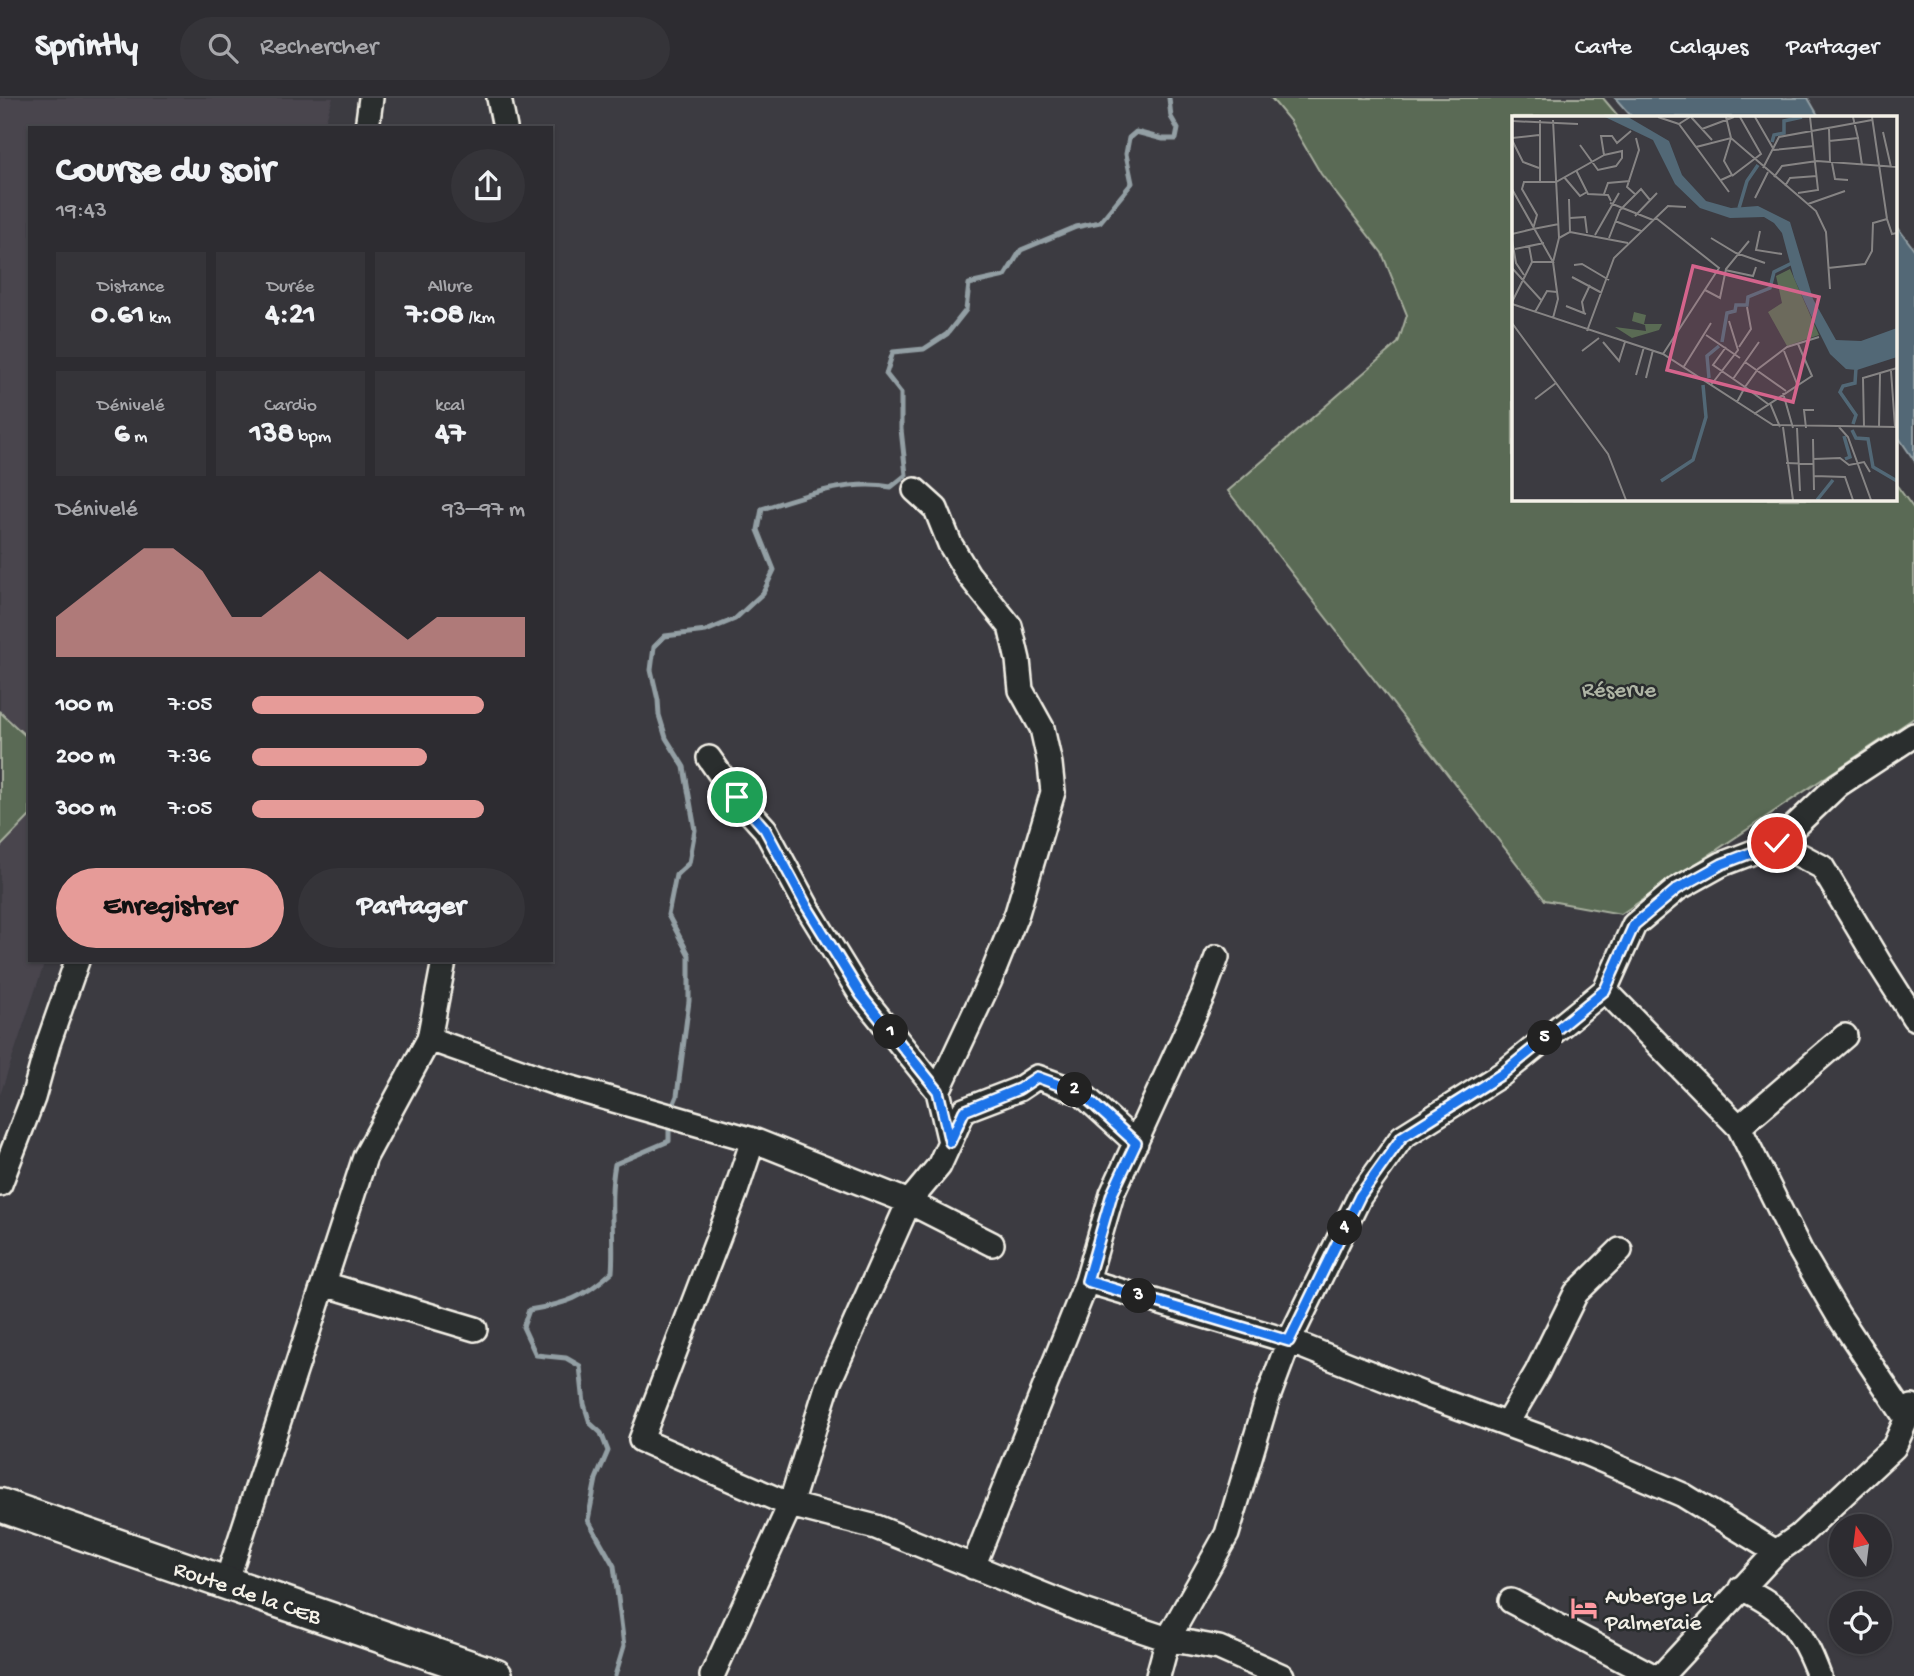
<!DOCTYPE html>
<html lang="fr">
<meta charset="utf-8">
<style>
:root{--surface:#2d2c31;--page:#353439;--text:#f1f3f6;--muted:#a7a7ab;--line:#48484d;--accent:#e69b98}
body{margin:0;font-family:"Gochi Hand",sans-serif;background:var(--page);color:var(--text);height:100vh;display:flex;flex-direction:column;font-size:26px;white-space:nowrap}
*{box-sizing:border-box;margin:0}
p{font-size:23px;color:var(--muted)}
.icon{flex:none;width:38px;height:38px;fill:none;stroke:currentColor;stroke-width:2;stroke-linecap:round;stroke-linejoin:round}
.map{position:relative;flex:1;overflow:hidden}
.drawer{position:absolute;left:28px;top:28px;width:525px;height:836px;display:flex;flex-direction:column;background:var(--surface);border-radius:0px;box-shadow:0 2px 5px #0004,0 0 0 2px var(--line)}
.drawer>*{flex:none}
.needle{width:46px;rotate:346deg}
.buttons{position:absolute;left:1829px;top:1416px;display:grid;gap:14px}
.buttons a{display:grid;place-items:center;width:63px;height:63px;border-radius:50%;background:var(--surface);box-shadow:0 2px 5px #0004,0 0 0 2px var(--line);font-size:35px}
.pin{position:absolute;display:grid;place-items:center;width:60px;height:60px;color:#fff;margin:-30px;border:4px solid #fff;border-radius:50%;box-shadow:0 2px 7px #0007}
.km{position:absolute;width:35px;height:35px;margin:-18px;border-radius:50%;background:#222;color:#fff;font-size:19px;line-height:35px;text-align:center}
.round{display:grid;place-items:center;flex:none;width:74px;height:74px;border-radius:37px;background:var(--page)}
.head{display:flex;align-items:center;justify-content:space-between;height:119px;padding:0 28px}
h1{font-size:38px;font-weight:800;line-height:52px}
.metrics{display:grid;grid-template-columns:repeat(3,1fr);gap:10px;height:119px;padding:7px 28px}
.metrics div{display:grid;align-content:center;border-radius:0px;background:var(--page);text-align:center}
.metrics b{font-size:30px;font-weight:800}
.metrics small{font-size:19px;font-weight:400}
.metrics p{font-size:19px}
.chart{height:196px;padding:14px 28px}
.chart p{display:flex;justify-content:space-between}
.chart svg{width:100%;height:126px;margin-top:7px;fill:var(--accent);opacity:.7}
.button{display:flex;gap:14px;margin-top:auto;padding:14px 28px}
.button a{flex:1;height:80px;border-radius:42px;background:var(--accent);color:#111;font-size:28px;font-weight:800;line-height:80px;text-align:center}
.button a+a{background:var(--page);color:var(--text)}
ul{padding:0 28px;list-style:none;font-size:23px}
li{display:grid;grid-template-columns:112px 84px 1fr;align-items:center;height:52px}
li i{height:18px;border-radius:9px;background:var(--accent)}
header{display:flex;align-items:center;gap:42px;box-sizing:border-box;height:98px;padding:0 35px;background:var(--surface);border-bottom:2px solid var(--line)}
header strong{font-size:33px}
nav{display:flex;gap:38px;margin-inline-start:auto;font-size:24px}
.search{width:490px;height:63px;background:var(--page);display:flex;align-items:center;gap:18px;box-sizing:border-box;padding:0 24px;border-radius:38px;color:var(--muted);font-size:26px}
.map>svg:first-child{display:block}
.built{fill:#48454e}
.green{fill:#5a6b54;stroke:#a7ae9e;stroke-width:2}
.water{fill:#526876;stroke:#939fa4;stroke-width:2}
.lines{fill:none;stroke-linecap:round;stroke-linejoin:round}
.stream{stroke:#939fa4;stroke-width:5}
.street-casing{stroke:#f4f1e8;stroke-width:28}
.secondary-casing{stroke:#f4f1e8;stroke-width:37}
.street{stroke:#2a2d2e;stroke-width:23}
.secondary{stroke:#2a2d2e;stroke-width:32}
.route-casing{stroke:#fff;stroke-width:14}
.route{stroke:#1a73e8;stroke-width:9}
.labels{text-anchor:middle;stroke-width:5;stroke-linejoin:round;paint-order:stroke}
.park-label{font-size:23px;fill:#afb5a5;stroke:#2a2d2e}
.street-label{font-size:23px;fill:#f4f1e8;stroke:#2a2d2e}
.poi-label{font-size:23px;fill:#f4f1e8;stroke:#2a2d2e;text-anchor:start}
.inset-river{fill:none;stroke:#526876;stroke-width:3.5}
.inset-road{fill:none;stroke:#868484;stroke-width:2}
.view{fill:#d4648c;fill-opacity:0.15;stroke:#d4648c;stroke-width:3.5}
.inset-edge{fill:none;stroke:#f4f1e8;stroke-width:3.5}
</style>
<header>
<strong>Sprintly</strong>
<div class="search"><svg class="icon" aria-label="search" viewBox="0 0 24 24"><circle cx="10" cy="10" r="6"/><path d="M15 15l6 6"/></svg>Rechercher</div>
<nav><a>Carte</a><a>Calques</a><a>Partager</a></nav>
</header>
<div class="map">
<svg width="1914" height="1578" viewBox="0 0 1914 1578">
<rect width="100%" height="100%" fill="#3c3b41"/>
<filter id="ink" filterUnits="userSpaceOnUse"><feTurbulence type="fractalNoise" baseFrequency=".0143" numOctaves="2"/><feDisplacementMap in="SourceGraphic" scale="14" xChannelSelector="R" yChannelSelector="G"/><feConvolveMatrix kernelMatrix="1 2 1 2 8 2 1 2 1" color-interpolation-filters="sRGB"/></filter>
<g filter="url(#ink)">
<path class="built" d="M0,0h333l-10,30h-293v833h15l-45,134z"/>
<path class="green" d="M1271,0h332l16,19h-106v382h382v-16l19,26v209l-293,196 -76,-14 -317,-409 170,-148 9,-28 -25,-62 -61,-79 -31,-53z
M0,614l30,28v76l-30,31z"/>
<path class="water" d="M1615,0h193l11,19h-187z
M1895,126l19,25v211l-19,-28z"/>
<g class="lines">
<path class="stream" d="M671,1012l6,-14 12,-95v-46l-21,-40 8,-40 13,-12 6,-33 -11,-63 -18,-29 -7,-23 -1,-15 -7,-30 3,-23 11,-11 41,-5 29,-12 28,-26 11,-23 -16,-40 4,-21c40,-13 87,-30 129,-22l15,-12 -5,-46v-36l-15,-19 7,-22 31,-3 23,-15 19,-24 3,-26 36,-8 16,-26 55,-23 24,-5 32,-39 -6,-29 3,-16 7,-6 27,7h13l2,-10 -7,-12 -2,-19
M615,1578l9,-30 -10,-80 -26,-46 8,-41 12,-28 -7,-18 -11,-10 -6,-19 -4,-38 -14,-8 -30,-3 -13,-28 6,-17c37,-6 54,-12 83,-38 3,-36 -4,-71 3,-108l54,-23v-18"/>
<g class="street-casing">
<path id="street" d="M499,0l6,30
M367,30l4,-30
M915,392l21,19 14,35 18,30 42,52 8,34 3,30 21,38 8,36 3,28 -36,121 -27,67 -52,111
M709,660l28,40 28,31 42,78 54,88 77,96 12,51 -11,24 -30,36 -81,182 -38,121 -78,171
M1777,745l45,24 59,99 33,52
M1605,892l134,137 61,123 38,65 68,103
M429,941l129,45 195,56 156,62 83,42
M1739,1029l106,-91
M753,1042l-18,54 -94,246 149,65 86,22 205,83 87,29 -10,37
M950,1044l14,-32 55,-21 18,-12 44,16 55,50
M0,1086l33,-86 15,-54 29,-83
M1087,1183l202,60 136,54 160,58 98,42 93,57
M324,1186l151,45
M1507,1325l30,-51 39,-79 44,-43
M973,1469l114,-286 25,-87 91,-199 14,-38
M226,1485l139,-426 64,-118 15,-78
M1741,1490c46,21 61,42 78,88
M1511,1503l142,75
M1282,1578l-63,-28 -51,-9 59,-105 40,-134 22,-59 71,-145 42,-59 100,-63 103,-84 29,-65 43,-36 45,-25 55,-21 61,-58 76,-50
M1661,1578l115,-124 23,-16 95,-89 18,-40"/>
</g>
<g class="secondary-casing">
<path id="secondary" d="M0,1407l496,171"/>
</g>
<use href="#street" class="street"/>
<use href="#secondary" class="secondary"/>
</g>
</g>
<g class="lines" filter="url(#ink)">
<g class="route-casing">
<path id="route" d="M737,699l28,32 42,78 54,88 77,96 12,51 14,-31 55,-22 18,-12 44,16 55,50 -24,51 -25,87 202,60 71,-145 42,-59 100,-63 103,-84 29,-65 43,-36 45,-25 55,-21"/>
</g>
<use href="#route" class="route"/>
</g>
<defs>
<g id="hotel-bare" transform="scale(2.1)"><path d="M-6-4.5h1.5V1H6V5H4.5V3h-9V5H-6ZM-4 0a1.8 1.8 0 1 1 3.6 0ZM.5 0V-2.5h3Q6-2.5 6 0Z" fill="#ff9aa2" stroke="#2a2d2e" stroke-width="2.5" paint-order="stroke"/></g>
</defs>
<g fill-rule="evenodd">
<use href="#hotel-bare" x="1584" y="1510"/>
</g>
<g class="labels">
<g class="park-label">
<text x="1619" y="598">Réserve</text>
</g>
<g class="street-label">
<text transform="translate(248 1493) rotate(19)" y="8">Route de la CEB</text>
</g>
<g class="poi-label">
<text x="1605" y="1505">Auberge La<tspan x="1605" dy="26">Palmeraie</tspan></text>
</g>
</g>
<g transform="translate(1512 18)">
<rect width="385" height="385" fill="#3c3b41"/>
<path d="M278,153l29,66 -32,11 -19,-34 14,-9 -6,-27zM122,196l12,3 -2,9h18l-3,6 -27,8 -17,-11 31,4 -1,-6 -13,-4z" fill="#5a6b54"/>
<path d="M93,1h23l41,24 13,34 24,26 25,7 27,-2 32,16 23,77 23,41 25,1 36,-13v29l-40,13 -11,-1 -16,-15 -16,-32 -20,-44 -12,-45 -8,-10 -10,-6 -34,1 -30,-10 -25,-24 -22,-44z" fill="#526876"/>
<path class="inset-river" d="M260,26l2,-7 10,-2v-12l18,-4M227,92l8,-27 11,-16M210,226l5,-29 8,-2 1,-6h11l1,-8 22,-9 4,-16 18,-9M197,262l-2,-22 12,-10M341,308l3,-9 -16,-23 3,-6 12,-3 1,-15M340,314l4,8 12,1 5,28 24,14M332,320l6,21 -5,2M149,365l32,-21 13,-43 -3,-32M305,384l16,-20"/>
<path class="inset-road" d="M146,1l21,7M178,1l-11,7 17,23 35,-9 85,73 10,21 4,57M179,1l21,23M243,1l19,33 40,-4M360,1l15,102 5,15 5,-1M0,5l66,3M190,13l32,-12M317,13l1,33M371,16l8,35M0,22l27,-3M346,22l4,27M0,24l11,22 16,6M317,25l29,-3 -5,-21M68,29l18,25 18,-4 6,-8v-7l-18,4M184,31l33,45M320,47l3,16 13,1M251,52l16,-31 93,-17M64,54l12,24 20,1 3,6M220,60l29,-22 -21,-37M52,61l16,19 7,-4M262,61l8,-11 35,-5 80,6M209,64l11,-5 -8,-14 7,-23 -5,-21M28,65v-61M273,70l5,-8 27,-2M0,73l41,73h-21M286,77l20,-3 -8,-73M92,78l4,-11 22,-2M124,79l-9,-8 12,-37 -3,-12M243,82l13,-26M98,87l43,17M296,88l37,-13M123,100l22,-23M58,102l15,-1 2,16M144,102l63,50 -56,86M103,105l26,10M21,113l26,-5M248,115l-4,19 26,4M58,116l58,11M0,118l21,-5 4,-14 -15,-26 2,-7h32l48,-27 -3,-19h11l5,7 14,-12M83,119l24,-42M47,122l11,-6 -1,-33M97,122l11,-28 21,-21 9,11M199,122l25,15 29,10M0,124l4,23 8,12M3,133l29,-6M62,149l8,-1 27,16M0,152l30,33M316,152l37,-4 7,-13 1,-28 14,-4M213,154l28,6 3,-9M60,161l30,16M193,174l15,8 6,-29 23,-28M0,186l20,-40 -3,-16M0,188l151,50 110,71 124,2M54,190l20,8M23,196l12,-21 10,1M72,197l-2,-11 8,-17M41,202l5,-19 -5,-37 6,-24 -6,-118M0,207l96,131 18,46M75,215l27,-73 54,-52 18,1M194,219l34,23M91,226l16,19 6,-19M214,231l-13,18 32,22 -8,15M227,231l12,-18 -4,-22M70,235l17,-13M272,235l13,33M233,246l41,29M171,252l28,-45M379,255l4,56M124,259l8,-28M134,262l7,-28M221,263l26,-37M199,269l27,-35 -9,-29M271,277l10,35M23,283l21,-16M258,287l10,24M256,288l-23,-17 13,-18 29,-22 32,-10M242,298l58,-38 -14,-32M271,311l10,73M327,311l9,10 23,63M352,311l-1,-49 34,-10M367,311l1,-53M285,312l3,63M294,312l-2,-18h10M301,323l1,51M301,343l27,-1 9,7 15,-3 6,10M274,347l27,1M302,360l31,1 8,23"/>
<path class="view" d="M181,150l126,31 -26,105 -126,-32z"/>
<rect width="385" height="385" class="inset-edge"/>
</g>
</svg>
<div class="buttons">
<a><svg class="needle" viewBox="-14 -14 28 28"><path d="M0-13l5 13h-10z" fill="#e53935"/><path d="M0 13l5-13h-10z" fill="#a7a7ab"/></svg></a>
<a><svg class="icon" aria-label="locate" viewBox="0 0 24 24"><circle cx="12" cy="12" r="6"/><path d="M12 2v4M12 18v4M2 12h4M18 12h4"/></svg></a>
</div>
<div class="pin" style="left:737px;top:699px;background:#1e9e55"><svg class="icon" aria-label="arrive" viewBox="0 0 24 24"><path d="M6 21V4h12l-3 4 3 4H6"/></svg></div>
<div class="pin" style="left:1777px;top:745px;background:#d93025"><svg class="icon" aria-label="check" viewBox="0 0 24 24"><path d="M5 12l5 5 9-10"/></svg></div>
<b class="km" style="left:891px;top:934px">1</b>
<b class="km" style="left:1075px;top:992px">2</b>
<b class="km" style="left:1139px;top:1198px">3</b>
<b class="km" style="left:1345px;top:1130px">4</b>
<b class="km" style="left:1545px;top:940px">5</b>
<section class="drawer">
<div class="head"><div><h1>Course du soir</h1><p>19:43</p></div><a class="round"><svg class="icon" aria-label="share" viewBox="0 0 24 24"><path d="M12 15V3M7 8l5-5 5 5M5 13v7h14v-7"/></svg></a></div>
<div class="metrics">
<div><p>Distance</p><b>0.61<small> km</small></b></div>
<div><p>Durée</p><b>4:21</b></div>
<div><p>Allure</p><b>7:08<small> /km</small></b></div>
</div>
<div class="metrics">
<div><p>Dénivelé</p><b>6<small> m</small></b></div>
<div><p>Cardio</p><b>138<small> bpm</small></b></div>
<div><p>kcal</p><b>47</b></div>
</div>
<div class="chart"><p><span>Dénivelé</span>93–97 m</p>
<svg viewBox="0 0 160 44" preserveAspectRatio="none"><path d="M0 44V30L10 22L20 14L30 6L40 6L50 14L60 30L70 30L80 22L90 14L100 22L110 30L120 38L130 30L140 30L150 30L160 30V44z"/></svg>
</div>
<ul>
<li><b>100 m</b>7:05<i style="width:85%"></i></li>
<li><b>200 m</b>7:36<i style="width:64%"></i></li>
<li><b>300 m</b>7:05<i style="width:85%"></i></li>
</ul>
<div class="button"><a>Enregistrer</a><a>Partager</a></div>
</section>
</div>
